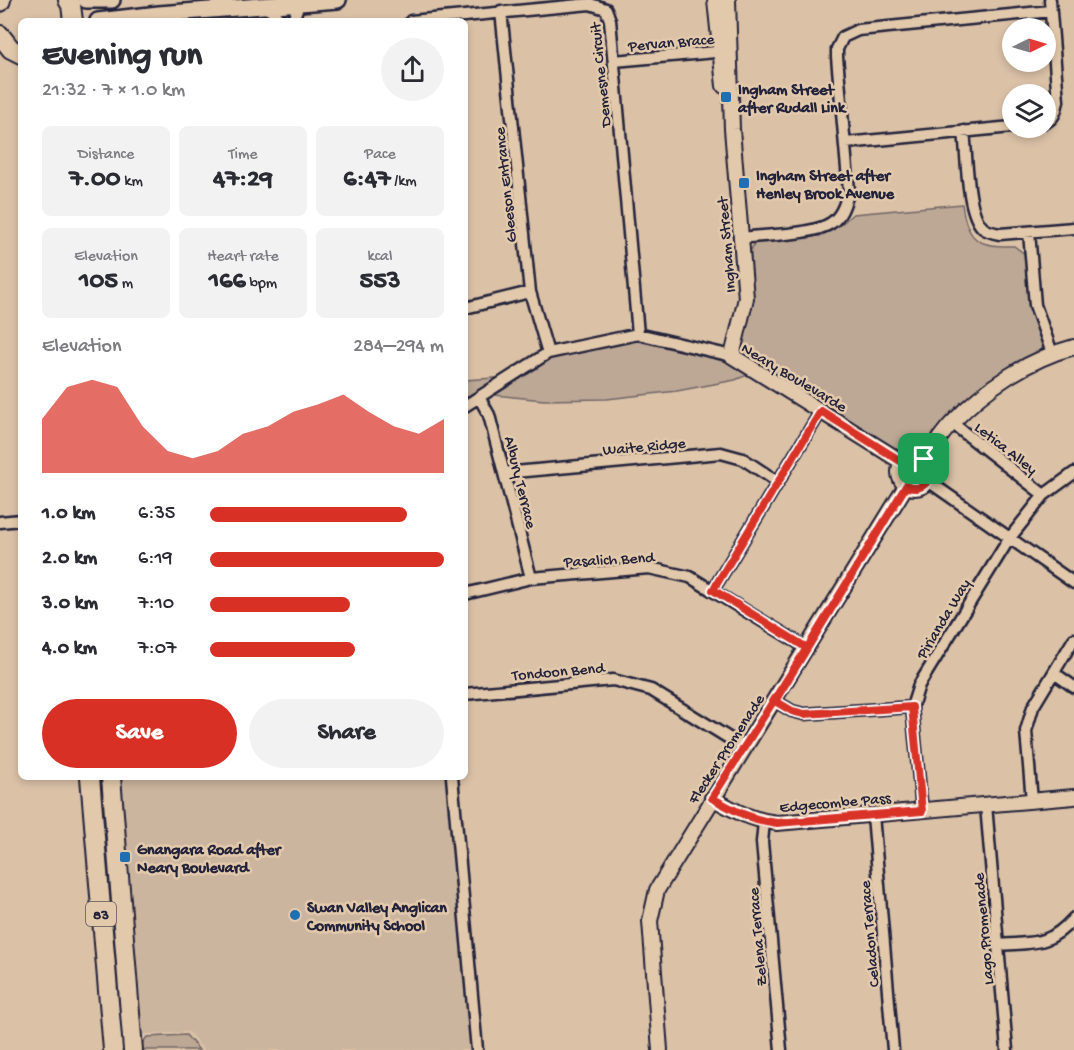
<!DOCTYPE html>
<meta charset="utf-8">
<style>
:root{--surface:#fff;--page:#f2f2f3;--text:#2b2b33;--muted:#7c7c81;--accent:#d93025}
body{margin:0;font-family:"Gochi Hand",sans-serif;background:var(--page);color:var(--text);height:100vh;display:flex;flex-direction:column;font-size:22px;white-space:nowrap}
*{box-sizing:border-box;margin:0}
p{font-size:20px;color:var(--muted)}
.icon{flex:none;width:33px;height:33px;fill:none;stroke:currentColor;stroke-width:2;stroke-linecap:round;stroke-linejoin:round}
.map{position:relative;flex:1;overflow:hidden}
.side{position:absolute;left:18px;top:18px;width:450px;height:762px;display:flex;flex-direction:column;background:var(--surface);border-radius:9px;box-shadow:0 3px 9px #0003}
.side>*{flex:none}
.needle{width:39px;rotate:85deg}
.controls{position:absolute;left:1002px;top:18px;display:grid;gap:12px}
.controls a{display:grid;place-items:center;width:54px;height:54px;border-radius:50%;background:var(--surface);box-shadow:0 3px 9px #0003;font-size:30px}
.pin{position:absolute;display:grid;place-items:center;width:51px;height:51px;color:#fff;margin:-26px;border-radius:12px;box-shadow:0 3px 9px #0006}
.round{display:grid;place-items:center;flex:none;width:63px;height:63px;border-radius:32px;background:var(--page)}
.summary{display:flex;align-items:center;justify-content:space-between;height:102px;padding:0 24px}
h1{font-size:33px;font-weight:700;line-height:45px}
.figures{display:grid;grid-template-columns:repeat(3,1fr);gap:9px;height:102px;padding:6px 24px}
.figures div{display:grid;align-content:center;border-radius:9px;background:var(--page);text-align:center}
.figures b{font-size:26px;font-weight:700}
.figures small{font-size:16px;font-weight:400}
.figures p{font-size:16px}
.chart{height:168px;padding:12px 24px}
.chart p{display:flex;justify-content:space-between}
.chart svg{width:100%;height:108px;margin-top:6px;fill:var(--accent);opacity:.7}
.primary-button{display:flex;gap:12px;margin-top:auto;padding:12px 24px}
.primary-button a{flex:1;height:69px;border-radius:36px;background:var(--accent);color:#fff;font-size:24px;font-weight:700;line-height:69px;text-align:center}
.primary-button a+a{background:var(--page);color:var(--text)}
ul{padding:0 24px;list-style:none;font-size:20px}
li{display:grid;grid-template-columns:96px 72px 1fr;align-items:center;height:45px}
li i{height:15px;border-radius:8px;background:var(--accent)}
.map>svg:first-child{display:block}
.built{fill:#cbb59e}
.green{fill:#bda895;stroke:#706568;stroke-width:1.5}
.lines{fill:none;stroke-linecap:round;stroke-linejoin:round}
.minor-casing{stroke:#22223b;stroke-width:15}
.tertiary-casing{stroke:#22223b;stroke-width:18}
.secondary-casing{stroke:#22223b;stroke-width:20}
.primary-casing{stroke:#22223b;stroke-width:22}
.minor{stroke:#e3c9ab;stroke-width:10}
.tertiary{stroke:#e3c9ab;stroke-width:14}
.secondary{stroke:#e3c9ab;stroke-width:15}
.primary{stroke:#e3c9ab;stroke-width:18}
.route-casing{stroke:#fff;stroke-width:12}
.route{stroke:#d93025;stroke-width:8}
.poi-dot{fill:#1f6fb2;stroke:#e3c9ab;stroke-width:2}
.labels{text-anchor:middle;stroke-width:5;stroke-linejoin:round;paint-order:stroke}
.shield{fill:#e3c9ab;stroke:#5c545d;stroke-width:1.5}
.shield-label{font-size:15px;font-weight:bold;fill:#22223b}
.street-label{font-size:16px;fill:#22223b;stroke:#e3c9ab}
.poi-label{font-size:16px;font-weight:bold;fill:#22223b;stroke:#e3c9ab;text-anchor:start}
</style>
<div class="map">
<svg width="1074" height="1050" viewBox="0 0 1074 1050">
<rect width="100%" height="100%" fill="#dbc2a7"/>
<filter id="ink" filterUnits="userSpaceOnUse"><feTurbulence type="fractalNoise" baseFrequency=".0167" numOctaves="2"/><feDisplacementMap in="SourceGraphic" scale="12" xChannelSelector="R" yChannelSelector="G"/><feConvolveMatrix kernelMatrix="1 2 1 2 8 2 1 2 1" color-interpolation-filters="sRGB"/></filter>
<g filter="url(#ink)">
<path class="built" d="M122,777h323l26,273h-267l-15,-18 -46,2z"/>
<path class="green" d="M962,204c5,37 16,43 52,42l12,9 3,50 14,41 -2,9 -115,94 -23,8 -163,-100 12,-59 -4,-44 8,-12 64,-6 19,-10 14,-12z
M638,339l94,20 23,13 -20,8 -58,11 -70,8 -63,1 -60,-6 -19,14v-28l44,-3 37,-23 35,-10z
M186,1035l13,15h-62l10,-13z"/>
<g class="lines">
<g class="minor-casing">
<path id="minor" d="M263,7l7,3 11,11
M501,11l29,281 18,61
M293,21l6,-18
M411,21l179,-17 16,5 4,11 28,314
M614,61l113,-10
M1046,122c9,-4 10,-12 12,-21l-8,-101
M964,131c3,23 2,81 19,97 5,4 11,5 17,6l74,-6
M846,143l166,-16
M1029,232l6,73 17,48
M741,238c22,-3 73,-3 90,-15 11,-7 14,-20 18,-32l-12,-134v-8l6,-12 15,-7 193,-19
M465,308l65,-16
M479,397l10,18 42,163
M465,406l83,-53 90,-19 94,22
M952,423l92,72
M504,473l217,-20 22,6 35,23
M928,481l146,102
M0,522l21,-2
M713,590l108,-179
M465,594l66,-16 118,-10 41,9 117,71
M1054,673l20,14
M465,694l148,-14 38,10 94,58
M775,701l17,10 12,3 108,-7
M452,777l25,273
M1032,801l-6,-70 7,-24 41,-68
M986,805l21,245
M922,811l-10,-104 7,-22 90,-146 35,-44 30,-22
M873,815l20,235
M764,822l-2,20 19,208
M998,945c36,-3 50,2 76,-27"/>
</g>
<g class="tertiary-casing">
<path id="tertiary" d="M715,0l9,86
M728,0l4,129 14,169 -14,58 170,106
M899 472a16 16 0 1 1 32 0a16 16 0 1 1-32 0Z
M924,459c10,-12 18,-26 29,-37 32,-34 76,-63 121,-75
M712,798c23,13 39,22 65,25l297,-26
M660,1050l-10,-129 7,-31 249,-404"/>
</g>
<g class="secondary-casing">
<path id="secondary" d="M86,0h26
M98,21l61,-7 179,-14"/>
</g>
<g class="primary-casing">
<path id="primary" d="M68,0l3,5 2,16
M0,2l1,-2
M0,35l11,14 10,5
M90,777l23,273
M111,777l22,273"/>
</g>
<use href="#minor" class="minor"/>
<use href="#tertiary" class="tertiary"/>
<use href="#secondary" class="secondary"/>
<use href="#primary" class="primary"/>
</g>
</g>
<g class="lines" filter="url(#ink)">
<g class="route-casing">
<path id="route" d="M924,459l-9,-3 -13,6 -81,-51 -108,179 94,58 -95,150c23,13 39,22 65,25l145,-12 -10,-104 -108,7 -12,-3 -17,-10 131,-215c18,9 33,-13 18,-27"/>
</g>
<use href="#route" class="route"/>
</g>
<g class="poi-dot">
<rect x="720" y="91" width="12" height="12" rx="3"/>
<rect x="738" y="177" width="12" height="12" rx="3"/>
<rect x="119" y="851" width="12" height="12" rx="3"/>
<circle cx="295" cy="915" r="6"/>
</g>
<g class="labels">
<rect class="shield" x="86" y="902" width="30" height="24" rx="4.5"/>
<g class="shield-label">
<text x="101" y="919">83</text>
</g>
<g class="street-label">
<text transform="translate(671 41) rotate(-5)" y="6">Pervan Brace</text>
<text transform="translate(599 75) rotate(-96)" y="6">Demesne Circuit</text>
<text transform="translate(504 185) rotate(-96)" y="6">Gleeson Entrance</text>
<text transform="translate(725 245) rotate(-95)" y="6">Ingham Street</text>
<text transform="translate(795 376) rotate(31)" y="6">Neary Boulevarde</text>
<text transform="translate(644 445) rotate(-5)" y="6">Waite Ridge</text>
<text transform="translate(1007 447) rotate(38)" y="6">Letica Alley</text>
<text transform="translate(522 482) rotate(76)" y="6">Albury Terrace</text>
<text transform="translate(609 558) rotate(-3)" y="6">Pasalich Bend</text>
<text transform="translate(942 618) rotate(-59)" y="6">Pirianda Way</text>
<text transform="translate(558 670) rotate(-5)" y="6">Tondoon Bend</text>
<text transform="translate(725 748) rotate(-57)" y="6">Flecker Promenade</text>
<text transform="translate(835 801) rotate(-5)" y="6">Edgecombe Pass</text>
<text transform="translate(982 929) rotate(-95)" y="6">Lago Promenade</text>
<text transform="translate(868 934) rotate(-95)" y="6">Celadon Terrace</text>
<text transform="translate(756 937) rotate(-95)" y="6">Zelena Terrace</text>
</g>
<g class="poi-label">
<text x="738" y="94">Ingham Street<tspan x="738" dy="18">after Rudall Link</tspan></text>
<text x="756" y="180">Ingham Street after<tspan x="756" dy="18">Henley Brook Avenue</tspan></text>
<text x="137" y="854">Gnangara Road after<tspan x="137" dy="18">Neary Boulevard</tspan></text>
<text x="307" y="912">Swan Valley Anglican<tspan x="307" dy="18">Community School</tspan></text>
</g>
</g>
</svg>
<div class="controls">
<a><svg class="needle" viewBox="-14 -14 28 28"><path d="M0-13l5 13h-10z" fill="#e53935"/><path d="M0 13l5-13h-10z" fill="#7c7c81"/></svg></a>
<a><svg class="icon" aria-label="layers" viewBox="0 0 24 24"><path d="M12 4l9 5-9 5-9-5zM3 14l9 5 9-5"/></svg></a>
</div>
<div class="pin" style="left:924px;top:459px;background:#1e9e55"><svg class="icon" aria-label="arrive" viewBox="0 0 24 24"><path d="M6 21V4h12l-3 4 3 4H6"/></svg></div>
<section class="side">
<div class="summary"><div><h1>Evening run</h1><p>21:32 · 7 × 1.0 km</p></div><a class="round"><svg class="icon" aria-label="share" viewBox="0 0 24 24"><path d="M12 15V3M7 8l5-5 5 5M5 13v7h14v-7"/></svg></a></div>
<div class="figures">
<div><p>Distance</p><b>7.00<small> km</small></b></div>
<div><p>Time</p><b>47:29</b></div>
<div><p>Pace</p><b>6:47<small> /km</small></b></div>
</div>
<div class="figures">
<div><p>Elevation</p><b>105<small> m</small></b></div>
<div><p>Heart rate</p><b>166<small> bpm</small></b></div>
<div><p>kcal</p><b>553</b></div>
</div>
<div class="chart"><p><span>Elevation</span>284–294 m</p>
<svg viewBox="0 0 160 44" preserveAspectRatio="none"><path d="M0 44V22L10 9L20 6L30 9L40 25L50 35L60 38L70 35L80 28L90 25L100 19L110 16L120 12L130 19L140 25L150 28L160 22V44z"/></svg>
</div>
<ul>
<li><b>1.0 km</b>6:35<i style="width:84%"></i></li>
<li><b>2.0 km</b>6:19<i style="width:100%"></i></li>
<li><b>3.0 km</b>7:10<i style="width:60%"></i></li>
<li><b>4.0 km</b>7:07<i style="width:62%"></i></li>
</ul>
<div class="primary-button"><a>Save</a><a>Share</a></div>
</section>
</div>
